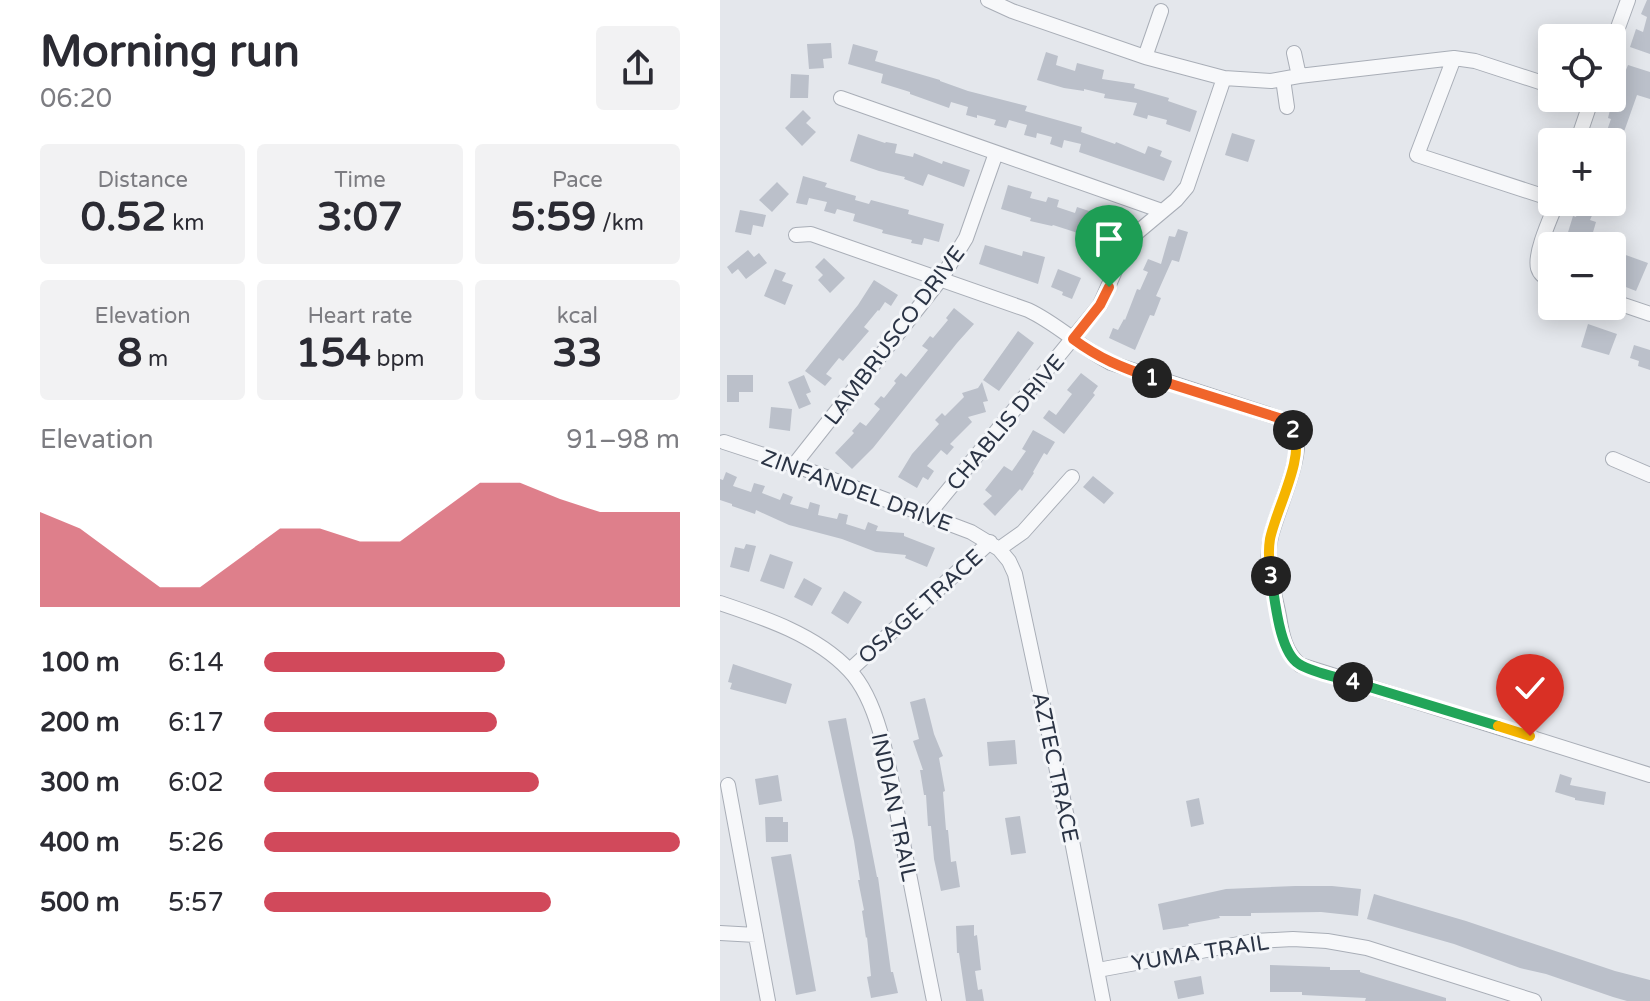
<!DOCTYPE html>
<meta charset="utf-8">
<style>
:root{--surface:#fff;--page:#f2f2f3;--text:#2b2b33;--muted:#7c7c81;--accent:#d1495b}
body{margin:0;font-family:"Varela Round",sans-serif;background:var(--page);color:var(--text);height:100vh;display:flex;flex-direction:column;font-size:30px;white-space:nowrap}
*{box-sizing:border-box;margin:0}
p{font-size:26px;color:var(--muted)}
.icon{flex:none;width:44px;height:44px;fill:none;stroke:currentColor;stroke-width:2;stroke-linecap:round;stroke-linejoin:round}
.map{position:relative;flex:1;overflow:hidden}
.details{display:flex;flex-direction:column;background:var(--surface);width:720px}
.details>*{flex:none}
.fabs{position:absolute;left:818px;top:24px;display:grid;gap:16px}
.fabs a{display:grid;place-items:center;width:88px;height:88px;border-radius:8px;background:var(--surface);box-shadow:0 4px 20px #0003;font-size:40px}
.pin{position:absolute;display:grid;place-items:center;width:68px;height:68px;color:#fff;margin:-82px -34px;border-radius:50% 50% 50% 0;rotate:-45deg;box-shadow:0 0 8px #0007}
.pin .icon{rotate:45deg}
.km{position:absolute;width:40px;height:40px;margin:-20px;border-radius:50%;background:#222;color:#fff;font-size:22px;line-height:40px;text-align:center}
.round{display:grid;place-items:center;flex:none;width:84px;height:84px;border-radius:8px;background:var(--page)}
.summary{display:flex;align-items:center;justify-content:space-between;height:136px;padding:0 40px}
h1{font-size:44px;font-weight:800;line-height:60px}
.figures{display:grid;grid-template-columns:repeat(3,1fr);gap:12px;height:136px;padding:8px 40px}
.figures div{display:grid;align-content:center;border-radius:8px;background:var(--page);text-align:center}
.figures b{font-size:40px;font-weight:800}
.figures small{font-size:22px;font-weight:400}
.figures p{font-size:22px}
.chart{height:224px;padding:16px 40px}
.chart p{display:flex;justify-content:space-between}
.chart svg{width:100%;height:144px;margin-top:8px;fill:var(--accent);opacity:.7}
ul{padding:0 40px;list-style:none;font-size:26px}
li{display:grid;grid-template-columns:128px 96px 1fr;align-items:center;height:60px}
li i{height:20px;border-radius:10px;background:var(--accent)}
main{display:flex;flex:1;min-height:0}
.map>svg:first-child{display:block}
.building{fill:#bbc0ca}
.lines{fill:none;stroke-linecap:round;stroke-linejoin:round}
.minor-casing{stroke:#a9aeb7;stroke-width:16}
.minor{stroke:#f7f8fa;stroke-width:14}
.split-1-casing{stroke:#fff;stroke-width:16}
.split-2-casing{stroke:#fff;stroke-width:16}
.split-3-casing{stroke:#fff;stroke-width:16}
.split-4-casing{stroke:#fff;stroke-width:16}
.split-5-casing{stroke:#fff;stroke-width:16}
.split-6-casing{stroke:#fff;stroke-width:16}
.split-1{stroke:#f0652b;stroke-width:10}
.split-2{stroke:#f0652b;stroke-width:10}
.split-3{stroke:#f5b400;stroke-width:10}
.split-4{stroke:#22a559;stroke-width:10}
.split-5{stroke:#22a559;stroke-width:10}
.split-6{stroke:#f5b400;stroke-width:10}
.labels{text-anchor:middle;stroke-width:6;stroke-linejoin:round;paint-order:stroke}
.street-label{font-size:22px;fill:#2b3445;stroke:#f4f6f9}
</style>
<main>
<section class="details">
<div class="summary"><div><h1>Morning run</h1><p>06:20</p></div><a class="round"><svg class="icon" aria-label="share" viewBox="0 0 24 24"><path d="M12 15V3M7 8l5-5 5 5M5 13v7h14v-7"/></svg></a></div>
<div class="figures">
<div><p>Distance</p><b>0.52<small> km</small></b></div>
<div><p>Time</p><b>3:07</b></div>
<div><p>Pace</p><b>5:59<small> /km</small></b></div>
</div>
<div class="figures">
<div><p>Elevation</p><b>8<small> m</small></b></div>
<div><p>Heart rate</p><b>154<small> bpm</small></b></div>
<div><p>kcal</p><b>33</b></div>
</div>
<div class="chart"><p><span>Elevation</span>91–98 m</p>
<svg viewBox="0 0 160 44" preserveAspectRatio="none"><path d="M0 44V15L10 20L20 29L30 38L40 38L50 29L60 20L70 20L80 24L90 24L100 15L110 6L120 6L130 11L140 15L150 15L160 15V44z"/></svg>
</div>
<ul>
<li><b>100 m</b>6:14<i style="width:58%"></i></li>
<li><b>200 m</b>6:17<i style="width:56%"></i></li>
<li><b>300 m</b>6:02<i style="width:66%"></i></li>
<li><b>400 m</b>5:26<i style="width:100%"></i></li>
<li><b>500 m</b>5:57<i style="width:69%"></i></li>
</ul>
</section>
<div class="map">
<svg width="930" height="1001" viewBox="0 0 930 1001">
<rect width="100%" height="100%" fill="#e4e7ec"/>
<path class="building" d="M927,0h3v54l-20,-7 6,-18 7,3 4,-15 -6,-3z
M111,43l1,15 -9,1 1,9 -15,1 -2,-25z
M133,44l25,7 -3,10 65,19v1l28,10 59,15 -2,5 57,16 -1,5 34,12 1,-2 29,12 3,-8 14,5 -2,5 12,5 -8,20 -85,-29 2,-8 -17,-4 -2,8 -12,-4 2,-7 -15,-4 -1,5 -12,-3 3,-10 -18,-5 -3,8 -12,-3 2,-5 -19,-5v3l-11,-3 2,-8 -17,-5 -2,6 -39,-14v-2l-29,-9 2,-9 -35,-10z
M326,52l12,4 -2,9 19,6 2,-8 27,7 -2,9 33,5 -1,4 35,10 -1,3 29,10 -7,21 -24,-8 1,-4 -19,-5 -1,4 -14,-4 4,-12 -33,-5 1,-4 -21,-5v2l-20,-3 -27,-8z
M908,65l22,7v27l-13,-4 -23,65 11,4 -12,34 -1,-56h-9l8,-23 -3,-1 6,-24 2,1z
M71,74l18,1 -1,23h-18z
M83,110l8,8 -5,5 10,9 -14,14 -17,-18z
M512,133l23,7 -7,22 -23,-7z
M138,134l27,9 1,-1 11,2 -2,9 18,4 1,-4 28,11 1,-3 27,9 -6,17 -36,-13 -5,12 -19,-7 1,-2 -26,-6 -29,-10z
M83,176l24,7 -2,4 31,9 -1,4 14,4 2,-4 38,10 -1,4 36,10 -5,18 -15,-4 -2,7 -11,-2 1,-3 -30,-7 1,-3 -30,-9 2,-7 -18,-5 -2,5 -11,-3 3,-9 -18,-4 -2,7 -11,-2z
M57,182l12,12 -17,18 -13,-12z
M288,185l24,7 -2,6 16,4 2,-5 11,3 -2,7 18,6 2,-6 12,4 -1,3 25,7 -5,18 -26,-7 -1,2 -28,-9 -1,1 -22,-5 1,-3 -30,-9z
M861,202h17l-8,18 6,2 -7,24h-11l-13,-4 8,-26 3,1z
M20,210l26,5 -3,12 -10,-2 -2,10 -16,-3z
M458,229l10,3 -9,30 -7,-2 -16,36 5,2 -7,18 -4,-1 -15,35 -26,-12 4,-10 5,2 6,-11 1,1 12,-31 3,1 8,-18 -5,-2 5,-11 13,5 8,-28 6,1z
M265,245l37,11 1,-5 22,6 -7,27 -59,-20z
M28,250l6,7 5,-4 8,10 -21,16 -8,-10 -6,5 -5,-7z
M903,254l25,9 -12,28 -23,-9z
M104,258l21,20 -15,15 -12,-13 5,-5 -8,-8z
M55,269l11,4 -4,8 11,4 -8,20 -21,-9z
M338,269l23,9 -9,21 -10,-4 1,-3 -12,-5z
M154,280l24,15 -7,11 -6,-4 -6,9 -1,-1 -14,17 5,4 -26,30 -4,-3 -13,16 6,4 -7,8 -20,-15 53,-66z
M234,308l20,16 -17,19 -84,105 -21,21 -17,-16 19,-20 -2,-2 8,-9 6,4 14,-17 -6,-5 7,-8 3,2 12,-15 -2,-2 7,-8 5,4 10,-12 12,-15 -6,-4 8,-10 3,2 15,-18 -2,-2z
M868,324l29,10 -8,21 -28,-8z
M298,331l16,12 -35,48 -16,-11z
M914,345l16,5v20l-12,-4 1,-5 -9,-3z
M361,373l17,13 -5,7 2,2 -31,39 -21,-16 6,-8 7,5 16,-21 -5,-4z
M7,375h26v17h-14v10h-12z
M84,375l7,17 -5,2 5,10 -12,5 -11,-27z
M262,382l6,19 -5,1 3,10 -18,5 4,5 -22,22 4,3 -7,8 -6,-5 -14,16 7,5 -6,9 -5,-3 -6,11 -19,-11 14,-23 27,-30 -4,-4 7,-7 3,3 19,-19 -2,-4 16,-5z
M51,407l21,2 -2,22 -21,-3z
M313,430l22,12 -8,13 -3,-2 -11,19 1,1 -12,18 -2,-2 -25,27 -12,-12 9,-8 -7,-6 19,-24 8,5 14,-20 -4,-2z
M6,472l11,5 -4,9 18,6 3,-9 11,3 -3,7 18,7 3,-7 10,4 -3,7 18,5 2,-7 10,3 -2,10 19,4 2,-6 9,2 -2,9 19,6 3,-8 10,4 -2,5 28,2v3l31,12 -8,19 -22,-9 1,-3 -30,-3 -34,-13 -53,-14 -33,-15 -1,4 -23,-8v-2l-12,-4v-21l3,1z
M373,476l21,17 -10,11 -21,-17z
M26,544l10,2 -7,26 -19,-5 5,-20 9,2z
M50,554l23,8 -9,27 -24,-8z
M84,578l18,10 -10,18 -18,-9z
M124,591l18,11 -14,22 -17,-11z
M13,664l59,20 -6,20 -56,-15 2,-6 -4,-1z
M205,698l9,36 9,22 -4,2 6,33 -2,1 3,38h2l3,32 5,-1 4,26 -19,4 -7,-32 -3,-33h-3l-2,-31h-2l-4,-25h3l-10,-29 6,-2 -9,-37z
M126,718l31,159h1l13,95h2l5,21 -27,5 -4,-21 4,-1 -4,-39 -1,1 -4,-27 2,-1 -6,-30h2l-6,-39 -26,-120z
M295,740l2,24 -28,2 -2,-24z
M840,774l12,4 -2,7 36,7 -2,13 -29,-5v-2l-20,-6z
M58,775l4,26 -23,4 -4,-26z
M479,798l5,26 -13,3 -5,-26z
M300,816l6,37 -15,2 -6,-37z
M45,817h18v5h5v20h-22z
M71,854l25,137 -20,4 -25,-138z
M575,886h37l29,3 -3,27 -37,-4 -70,1v3h-32l1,2 -32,6 1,2 -26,4 -5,-26 68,-15z
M654,894l92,27 149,50 35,9v21h-23l-14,-4 -67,-23 -26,-6 -66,-24 -87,-25z
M254,925v11l3,-1 4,35 -6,1 3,19 4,-1 2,12h-18l-7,-48h-2l-1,-27z
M550,965l60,2v3h30v2l86,26v3h-81l1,-3 -64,-3v-3h-32z
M481,976l3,18 -26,5 -4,-18z"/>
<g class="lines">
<g class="minor-casing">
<path id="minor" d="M268,0l24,11 133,46 79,21 47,3 28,-5 155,-18 21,3 77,25
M892,44l16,-44
M574,53l5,23
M425,57l16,-46
M734,58l-37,97 135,44
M563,79l4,28
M121,98l321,113
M857,142l15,-44
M76,235l15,-1 217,76c30,14 53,38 83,53l168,55c9,5 17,12 18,23 2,23 -20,71 -26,95 -7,26 3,54 8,80 3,19 6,36 21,49l350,110
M832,280c-7,-2 -12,-5 -14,-12 -4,-15 13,-51 19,-66
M892,301l38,13
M4,442l70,23 177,67 28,17 10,12 6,13 57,267 31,160
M893,459l37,16
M74,465l147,-186 25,-41 30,-85
M207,516l173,-211 25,-57 8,-12 43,-36 11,-13 37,-109
M279,549l24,-17 49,-55
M0,603c45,15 96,32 129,67 35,36 43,120 53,168 11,55 21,109 32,163
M130,670l140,-128
M8,785l40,216
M0,933l36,2
M378,970l157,-29 38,-2 34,2 40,7 167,53"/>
</g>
<use href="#minor" class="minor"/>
</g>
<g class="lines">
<g class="split-1-casing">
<path id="split-1" d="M389,287l-9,18 -27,34c27,20 48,28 79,39"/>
</g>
<g class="split-2-casing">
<path id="split-2" d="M432,378l127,40 8,5 6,7"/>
</g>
<g class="split-3-casing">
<path id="split-3" d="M551,576c-2,-12 -3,-25 -1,-37 6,-30 36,-83 23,-109"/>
</g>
<g class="split-4-casing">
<path id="split-4" d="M551,576c4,23 8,76 28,88 14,9 39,13 54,18"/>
</g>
<g class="split-5-casing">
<path id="split-5" d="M633,682l145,44"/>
</g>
<g class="split-6-casing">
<path id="split-6" d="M778,726l32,10"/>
</g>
<use href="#split-1" class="split-1"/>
<use href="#split-2" class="split-2"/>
<use href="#split-3" class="split-3"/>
<use href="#split-4" class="split-4"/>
<use href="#split-5" class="split-5"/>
<use href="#split-6" class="split-6"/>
</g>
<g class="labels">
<g class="street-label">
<text transform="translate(174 335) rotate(-53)" y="8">LAMBRUSCO DRIVE</text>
<text transform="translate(285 422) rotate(-50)" y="8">CHABLIS DRIVE</text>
<text transform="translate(137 490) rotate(20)" y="8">ZINFANDEL DRIVE</text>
<text transform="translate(200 606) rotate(-42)" y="8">OSAGE TRACE</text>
<text transform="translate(336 767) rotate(78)" y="8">AZTEC TRACE</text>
<text transform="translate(175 807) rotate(78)" y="8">INDIAN TRAIL</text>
<text transform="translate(480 952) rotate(-9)" y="8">YUMA TRAIL</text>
</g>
</g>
</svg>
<div class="fabs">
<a><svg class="icon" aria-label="locate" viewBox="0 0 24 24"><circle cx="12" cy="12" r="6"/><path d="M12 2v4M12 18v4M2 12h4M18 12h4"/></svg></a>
<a>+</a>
<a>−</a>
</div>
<div class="pin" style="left:389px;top:287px;background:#1e9e55"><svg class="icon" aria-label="arrive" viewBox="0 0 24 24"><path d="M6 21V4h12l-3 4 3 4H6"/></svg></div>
<div class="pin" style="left:810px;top:736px;background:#d93025"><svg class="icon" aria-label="check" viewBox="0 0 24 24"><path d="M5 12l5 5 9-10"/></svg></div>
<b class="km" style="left:432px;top:378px">1</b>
<b class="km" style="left:573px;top:430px">2</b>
<b class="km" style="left:551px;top:576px">3</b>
<b class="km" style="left:633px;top:682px">4</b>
</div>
</main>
